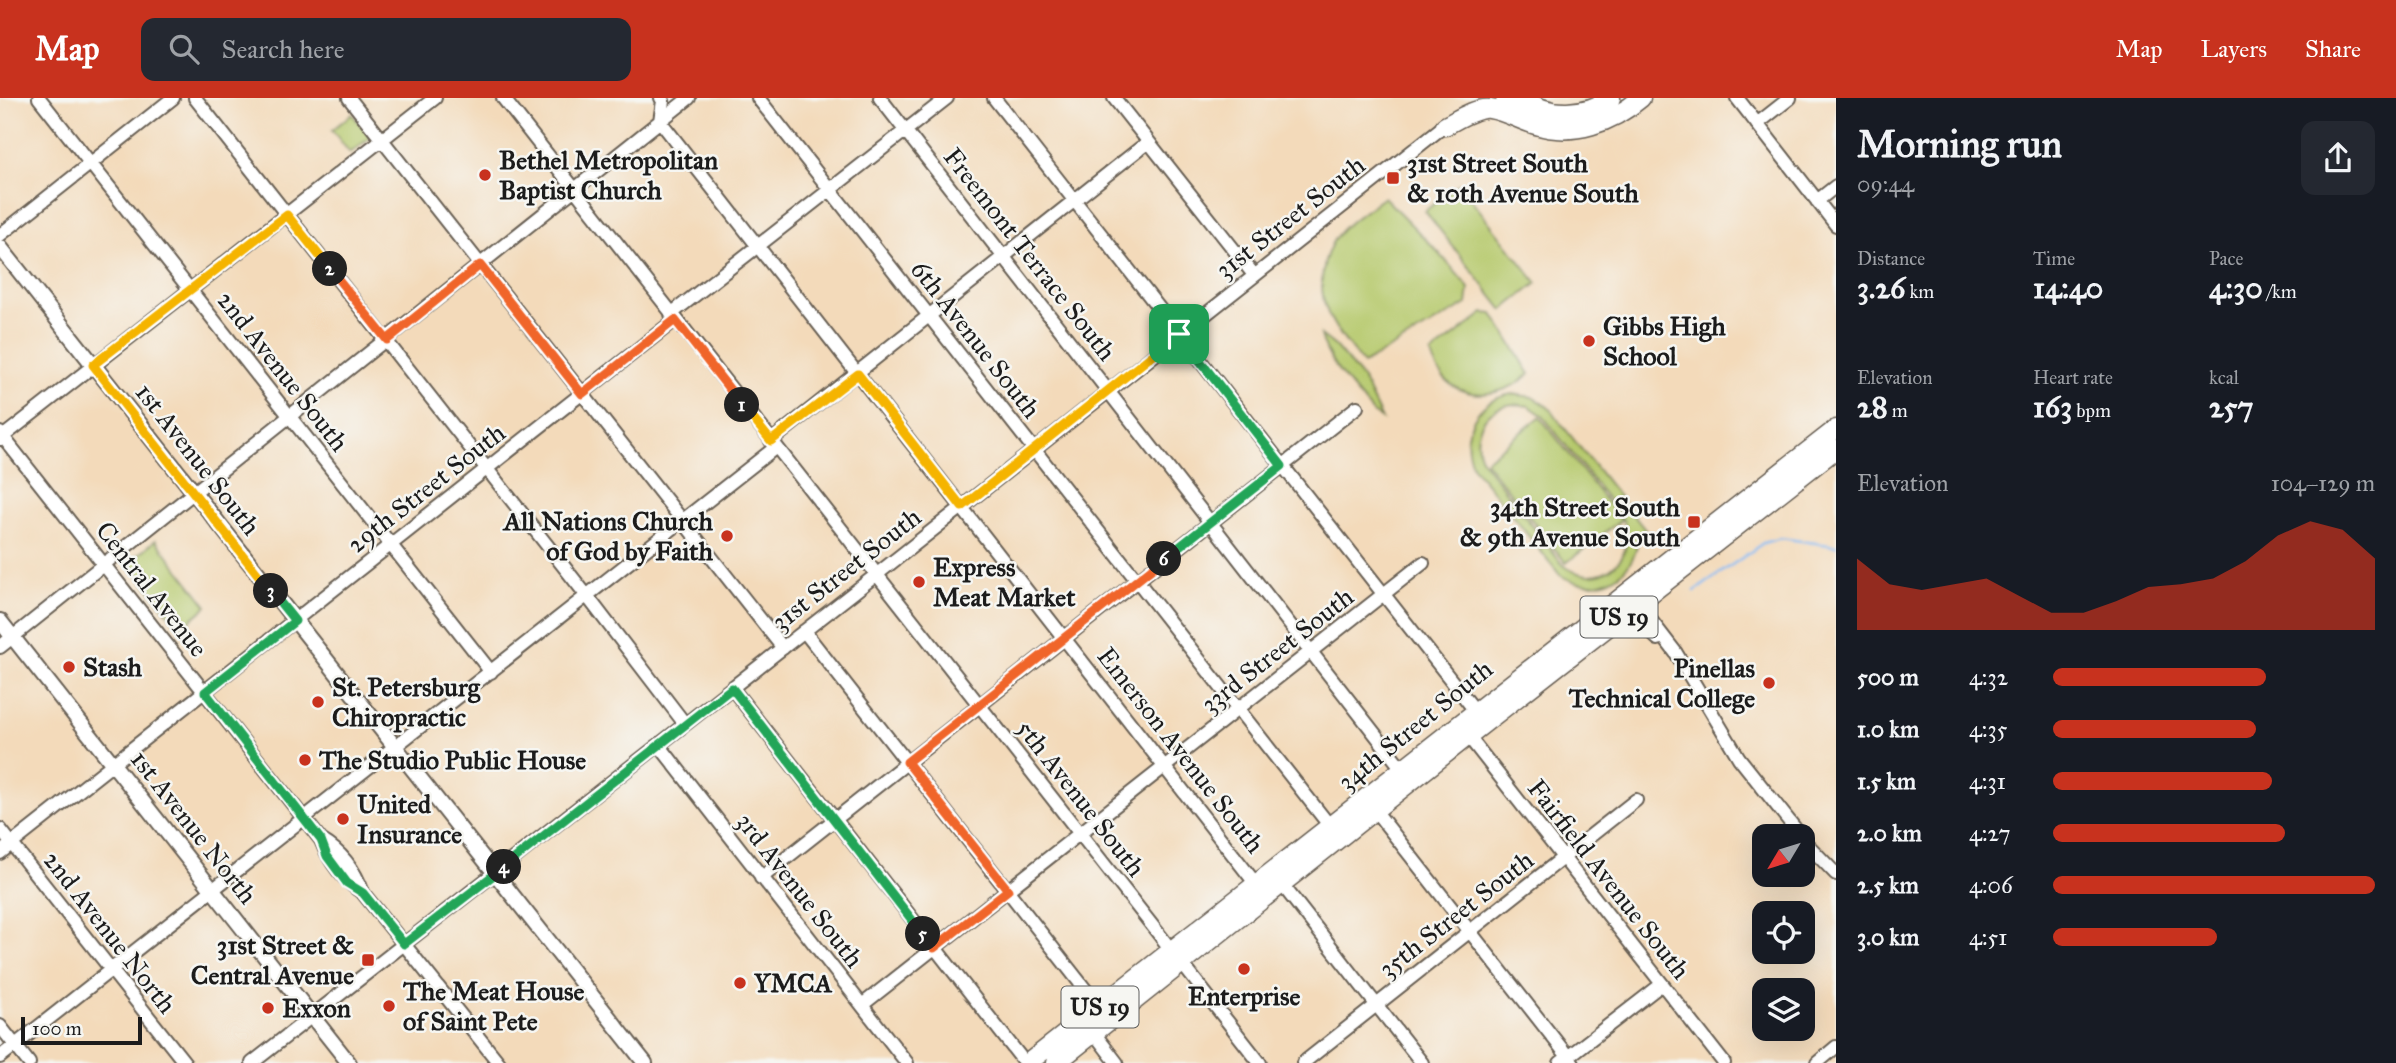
<!DOCTYPE html>
<meta charset="utf-8">
<style>
:root{--surface:#171b24;--page:#242831;--text:#f1f3f6;--muted:#9ea1a6;--accent:#c8321e}
body{margin:0;font-family:"IM FELL Great Primer",serif;background:var(--page);color:var(--text);height:100vh;display:flex;flex-direction:column;font-size:26px;white-space:nowrap}
*{box-sizing:border-box;margin:0}
p{font-size:23px;color:var(--muted)}
.icon{flex:none;width:38px;height:38px;fill:none;stroke:currentColor;stroke-width:2;stroke-linecap:round;stroke-linejoin:round}
.map{position:relative;flex:1;overflow:hidden}
.panel{display:flex;flex-direction:column;background:var(--surface);width:560px}
.panel>*{flex:none}
.needle{width:46px;rotate:232deg}
.buttons{position:absolute;left:1752px;top:726px;display:grid;gap:14px}
.buttons a{display:grid;place-items:center;width:63px;height:63px;border-radius:14px;background:var(--surface);box-shadow:0 7px 28px #0002;font-size:35px}
.scale{position:absolute;left:21px;bottom:18px;width:121px;box-sizing:border-box;padding-left:7px;border:4px solid #1c1c1c;border-top:0;font-size:19px;line-height:24px;white-space:nowrap;color:#1c1c1c;-webkit-text-stroke:5px #f6f6f2;paint-order:stroke}
.pin{position:absolute;display:grid;place-items:center;width:60px;height:60px;color:#fff;margin:-30px;border-radius:14px;box-shadow:0 4px 10px #0006}
.km{position:absolute;width:35px;height:35px;margin:-18px;border-radius:50%;background:#222;color:#fff;font-size:19px;line-height:35px;text-align:center}
.round{display:grid;place-items:center;flex:none;width:74px;height:74px;border-radius:14px;background:var(--page)}
.head{display:flex;align-items:center;justify-content:space-between;height:119px;padding:0 21px}
h1{font-size:38px;font-weight:800;line-height:52px}
.figures{display:grid;grid-template-columns:repeat(3,1fr);gap:10px;height:119px;padding:7px 21px}
.figures div{display:grid;align-content:center}
.figures b{font-size:30px;font-weight:800}
.figures small{font-size:19px;font-weight:400}
.figures p{font-size:19px}
.chart{height:196px;padding:14px 21px}
.chart p{display:flex;justify-content:space-between}
.chart svg{width:100%;height:126px;margin-top:7px;fill:var(--accent);opacity:.7}
ul{padding:0 21px;list-style:none;font-size:23px}
li{display:grid;grid-template-columns:112px 84px 1fr;align-items:center;height:52px}
li i{height:18px;border-radius:9px;background:var(--accent)}
header{display:flex;align-items:center;gap:42px;box-sizing:border-box;height:98px;padding:0 35px;background:var(--accent);color:#fff}
header strong{font-size:33px}
nav{display:flex;gap:38px;margin-inline-start:auto;font-size:24px}
.search{width:490px;height:63px;background:var(--page);display:flex;align-items:center;gap:18px;box-sizing:border-box;padding:0 24px;border-radius:14px;color:var(--muted);font-size:26px}
main{display:flex;flex:1;min-height:0}
.map>svg:first-child{display:block}
.green{fill:#b6c96c;stroke:#697244;stroke-width:2;fill-rule:evenodd}
.lines{fill:none;stroke-linecap:round;stroke-linejoin:round}
.stream{stroke:#83b9f2;stroke-width:2.5}
.minor-casing{stroke:#675e53;stroke-width:16}
.major-casing{stroke:#675e53;stroke-width:18}
.highway-casing{stroke:#675e53;stroke-width:21}
.minor{stroke:#fff;stroke-width:12}
.major{stroke:#fff;stroke-width:14}
.highway{stroke:#fff;stroke-width:18}
.split-1-casing{stroke:#fff;stroke-width:14}
.split-2-casing{stroke:#fff;stroke-width:14}
.split-3-casing{stroke:#fff;stroke-width:14}
.split-4-casing{stroke:#fff;stroke-width:14}
.split-5-casing{stroke:#fff;stroke-width:14}
.split-6-casing{stroke:#fff;stroke-width:14}
.split-7-casing{stroke:#fff;stroke-width:14}
.split-1{stroke:#f5b400;stroke-width:9}
.split-2{stroke:#f0652b;stroke-width:9}
.split-3{stroke:#f5b400;stroke-width:9}
.split-4{stroke:#22a559;stroke-width:9}
.split-5{stroke:#22a559;stroke-width:9}
.split-6{stroke:#f0652b;stroke-width:9}
.split-7{stroke:#22a559;stroke-width:9}
.poi-dot{fill:#c8321e;stroke:#f6f6f2;stroke-width:2.5}
.labels{text-anchor:middle;stroke-width:5;stroke-linejoin:round;paint-order:stroke}
.shield{fill:#f6f6f2;stroke:#5d5d5c;stroke-width:2}
.shield-label{font-size:24px;font-weight:bold;fill:#1c1c1c}
.poi-label{font-size:26px;font-weight:bold;fill:#1c1c1c;stroke:#f6f6f2;text-anchor:start}
.street-label{font-size:26px;fill:#1c1c1c;stroke:#f6f6f2}
</style>
<header>
<strong>Map</strong>
<div class="search"><svg class="icon" aria-label="search" viewBox="0 0 24 24"><circle cx="10" cy="10" r="6"/><path d="M15 15l6 6"/></svg>Search here</div>
<nav><a>Map</a><a>Layers</a><a>Share</a></nav>
</header>
<main>
<div class="map">
<svg width="1836" height="965" viewBox="0 0 1836 965">
<rect width="100%" height="100%" fill="#f6f6f2"/>
<filter id="ink" filterUnits="userSpaceOnUse"><feTurbulence type="fractalNoise" baseFrequency=".0143" numOctaves="2"/><feDisplacementMap in="SourceGraphic" scale="14" xChannelSelector="R" yChannelSelector="G"/><feConvolveMatrix kernelMatrix="1 2 1 2 8 2 1 2 1" color-interpolation-filters="sRGB"/></filter>
<filter id="wash" filterUnits="userSpaceOnUse"><feTurbulence type="fractalNoise" baseFrequency=".00686" numOctaves="4" result="noise"/><feDisplacementMap in="SourceGraphic" scale="28" xChannelSelector="R" yChannelSelector="G"/><feGaussianBlur stdDeviation="1.57" result="paint"/><feColorMatrix in="noise" values="0 0 0 0 0 0 0 0 0 0 0 0 0 0 0 0 0 1.4 0 .05"/><feComposite in="paint" operator="in"/></filter>
<g filter="url(#wash)">
<rect width="100%" height="100%" fill="#f3daba"/>
<path class="green" d="M352,16l19,23 -21,16 -18,-23z
M1459,86l78,99 -34,27 -78,-99z
M1384,99l57,58 28,33 -2,16 -104,60c-26,-33 -50,-58 -38,-103 3,-10 8,-22 15,-29 12,-14 30,-24 44,-35z
M1484,215l9,1 37,60c-33,29 -85,29 -99,-20z
M1321,237l14,11 27,32 20,41 -9,-6c-19,-24 -45,-48 -52,-78z
M1512,296l20,3 16,10 102,129 -8,6 -4,-4c-3,41 -45,58 -78,37l-87,-108c-15,-34 3,-67 39,-73zM1513,306l16,2 13,9 79,101c22,41 -23,78 -59,48l-79,-102c-14,-26 0,-54 30,-58z
M1540,319l81,103 -55,43 -81,-102z
M156,442l51,66 -27,23 -51,-67z"/>
<g class="lines">
<path class="stream" d="M1695,493l68,-48 18,-5 55,8"/>
</g>
</g>
<g filter="url(#ink)">
<g class="lines">
<g class="minor-casing">
<path id="minor" d="M39,0l452,574
M195,0l392,498 98,128
M349,0l434,550
M503,0l757,965
M661,0l2,3 -3,20 599,767
M758,0l575,732
M880,0l523,672
M994,0l486,619
M1114,0l140,177
M1737,0l99,127
M1757,26l33,-26
M1817,103l19,-15
M0,137l173,-137
M671,216l276,-216
M0,335l321,407c9,23 22,40 42,53l136,170
M0,341l435,-341
M771,343l377,-299
M1648,497l-1,14 2,9 27,35 63,105 62,78
M1627,513l31,28
M804,533l295,376
M0,549l689,-549
M732,590l293,375
M1465,634l259,331
M659,647l248,318
M1370,706l203,259
M0,731l185,234
M1802,741l34,35
M321,742c21,12 34,30 42,53
M0,755l675,-533
M761,780l596,-471
M1277,780l145,185
M862,907l561,-442
M0,928l29,37
M1094,935l23,30
M0,959l776,-610
M252,965l624,-488 573,-453
M1303,965l333,-263
M1560,965l102,-79
M1817,965l19,-16"/>
</g>
<g class="major-casing">
<path id="major" d="M0,149l645,816
M0,523l349,442"/>
</g>
<g class="highway-casing">
<path id="highway" d="M1505,0l23,20
M1524,0c23,20 63,17 87,0
M1445,28c12,-6 31,-19 45,-17 15,2 31,12 46,16 37,12 76,-2 105,-27
M1028,965l808,-634
M1056,965l412,-327 368,-287"/>
</g>
<use href="#minor" class="minor"/>
<use href="#major" class="major"/>
<use href="#highway" class="highway"/>
</g>
</g>
<g class="lines" filter="url(#ink)">
<g class="split-1-casing">
<path id="split-1" d="M742,307l29,36 87,-67 104,133 217,-173"/>
</g>
<g class="split-2-casing">
<path id="split-2" d="M330,171l57,71 93,-75 102,129 93,-74 67,85"/>
</g>
<g class="split-3-casing">
<path id="split-3" d="M271,493l-178,-226 194,-150 43,54"/>
</g>
<g class="split-4-casing">
<path id="split-4" d="M271,493l24,30 -90,71 116,148 6,16 20,27 16,10 41,51 100,-77"/>
</g>
<g class="split-5-casing">
<path id="split-5" d="M504,769l228,-179 191,246"/>
</g>
<g class="split-6-casing">
<path id="split-6" d="M923,836l11,14 74,-58 -101,-128 257,-203"/>
</g>
<g class="split-7-casing">
<path id="split-7" d="M1164,461l118,-93 -103,-132"/>
</g>
<use href="#split-1" class="split-1"/>
<use href="#split-2" class="split-2"/>
<use href="#split-3" class="split-3"/>
<use href="#split-4" class="split-4"/>
<use href="#split-5" class="split-5"/>
<use href="#split-6" class="split-6"/>
<use href="#split-7" class="split-7"/>
</g>
<g class="poi-dot">
<circle cx="485" cy="77" r="7"/>
<rect x="1386" y="73" width="14" height="14" rx="3.5"/>
<circle cx="1589" cy="243" r="7"/>
<rect x="1687" y="417" width="14" height="14" rx="3.5"/>
<circle cx="727" cy="438" r="7"/>
<circle cx="919" cy="484" r="7"/>
<circle cx="69" cy="569" r="7"/>
<circle cx="1769" cy="585" r="7"/>
<circle cx="318" cy="604" r="7"/>
<circle cx="305" cy="662" r="7"/>
<circle cx="343" cy="721" r="7"/>
<rect x="361" y="855" width="14" height="14" rx="3.5"/>
<circle cx="1244" cy="871" r="7"/>
<circle cx="740" cy="885" r="7"/>
<circle cx="389" cy="908" r="7"/>
<circle cx="268" cy="910" r="7"/>
</g>
<g class="labels">
<g class="shield">
<rect x="1580.5" y="498.5" width="77" height="41" rx="5"/>
<rect x="1061.5" y="888.5" width="77" height="41" rx="5"/>
</g>
<g class="shield-label">
<text x="1619" y="527">US 19</text>
<text x="1100" y="917">US 19</text>
</g>
<g class="poi-label">
<text x="499" y="71">Bethel Metropolitan<tspan x="499" dy="30">Baptist Church</tspan></text>
<text x="1407" y="74">31st Street South<tspan x="1407" dy="30">&amp; 10th Avenue South</tspan></text>
<text x="1603" y="237">Gibbs High<tspan x="1603" dy="30">School</tspan></text>
<text x="1680" y="418" text-anchor="end">34th Street South<tspan x="1680" dy="30">&amp; 9th Avenue South</tspan></text>
<text x="713" y="432" text-anchor="end">All Nations Church<tspan x="713" dy="30">of God by Faith</tspan></text>
<text x="933" y="478">Express<tspan x="933" dy="30">Meat Market</tspan></text>
<text x="83" y="578">Stash</text>
<text x="1755" y="579" text-anchor="end">Pinellas<tspan x="1755" dy="30">Technical College</tspan></text>
<text x="332" y="598">St. Petersburg<tspan x="332" dy="30">Chiropractic</tspan></text>
<text x="319" y="671">The Studio Public House</text>
<text x="357" y="715">United<tspan x="357" dy="30">Insurance</tspan></text>
<text x="354" y="856" text-anchor="end">31st Street &amp;<tspan x="354" dy="30">Central Avenue</tspan></text>
<text x="754" y="894">YMCA</text>
<text x="403" y="902">The Meat House<tspan x="403" dy="30">of Saint Pete</tspan></text>
<text x="1244" y="907" text-anchor="middle">Enterprise</text>
<text x="282" y="919">Exxon</text>
</g>
<g class="street-label">
<text transform="translate(1290 119) rotate(-38)" y="9">31st Street South</text>
<text transform="translate(1030 156) rotate(52)" y="9">Freemont Terrace South</text>
<text transform="translate(976 241) rotate(52)" y="9">6th Avenue South</text>
<text transform="translate(283 273) rotate(52)" y="9">2nd Avenue South</text>
<text transform="translate(198 361) rotate(52)" y="9">1st Avenue South</text>
<text transform="translate(426 390) rotate(-38)" y="9">29th Street South</text>
<text transform="translate(846 471) rotate(-38)" y="9">31st Street South</text>
<text transform="translate(152 491) rotate(52)" y="9">Central Avenue</text>
<text transform="translate(1277 552) rotate(-38)" y="9">33rd Street South</text>
<text transform="translate(1415 627) rotate(-39)" y="9">34th Street South</text>
<text transform="translate(1181 652) rotate(52)" y="9">Emerson Avenue South</text>
<text transform="translate(1081 700) rotate(52)" y="9">5th Avenue South</text>
<text transform="translate(194 729) rotate(52)" y="9">1st Avenue North</text>
<text transform="translate(1609 781) rotate(52)" y="9">Fairfield Avenue South</text>
<text transform="translate(800 792) rotate(52)" y="9">3rd Avenue South</text>
<text transform="translate(1456 816) rotate(-38)" y="9">35th Street South</text>
<text transform="translate(110 834) rotate(52)" y="9">2nd Avenue North</text>
</g>
</g>
</svg>
<div class="buttons">
<a><svg class="needle" viewBox="-14 -14 28 28"><path d="M0-13l5 13h-10z" fill="#e53935"/><path d="M0 13l5-13h-10z" fill="#9ea1a6"/></svg></a>
<a><svg class="icon" aria-label="locate" viewBox="0 0 24 24"><circle cx="12" cy="12" r="6"/><path d="M12 2v4M12 18v4M2 12h4M18 12h4"/></svg></a>
<a><svg class="icon" aria-label="layers" viewBox="0 0 24 24"><path d="M12 4l9 5-9 5-9-5zM3 14l9 5 9-5"/></svg></a>
</div>
<div class="scale">100 m</div>
<div class="pin" style="left:1179px;top:236px;background:#1e9e55"><svg class="icon" aria-label="arrive" viewBox="0 0 24 24"><path d="M6 21V4h12l-3 4 3 4H6"/></svg></div>
<b class="km" style="left:742px;top:307px">1</b>
<b class="km" style="left:330px;top:171px">2</b>
<b class="km" style="left:271px;top:493px">3</b>
<b class="km" style="left:504px;top:769px">4</b>
<b class="km" style="left:923px;top:836px">5</b>
<b class="km" style="left:1164px;top:461px">6</b>
</div>
<section class="panel">
<div class="head"><div><h1>Morning run</h1><p>09:44</p></div><a class="round"><svg class="icon" aria-label="share" viewBox="0 0 24 24"><path d="M12 15V3M7 8l5-5 5 5M5 13v7h14v-7"/></svg></a></div>
<div class="figures">
<div><p>Distance</p><b>3.26<small> km</small></b></div>
<div><p>Time</p><b>14:40</b></div>
<div><p>Pace</p><b>4:30<small> /km</small></b></div>
</div>
<div class="figures">
<div><p>Elevation</p><b>28<small> m</small></b></div>
<div><p>Heart rate</p><b>163<small> bpm</small></b></div>
<div><p>kcal</p><b>257</b></div>
</div>
<div class="chart"><p><span>Elevation</span>104–129 m</p>
<svg viewBox="0 0 160 44" preserveAspectRatio="none"><path d="M0 44V19L10 28L20 30L30 28L40 26L50 32L60 38L70 38L80 34L90 29L100 28L110 26L120 20L130 11L140 6L150 9L160 19V44z"/></svg>
</div>
<ul>
<li><b>500 m</b>4:32<i style="width:66%"></i></li>
<li><b>1.0 km</b>4:35<i style="width:63%"></i></li>
<li><b>1.5 km</b>4:31<i style="width:68%"></i></li>
<li><b>2.0 km</b>4:27<i style="width:72%"></i></li>
<li><b>2.5 km</b>4:06<i style="width:100%"></i></li>
<li><b>3.0 km</b>4:51<i style="width:51%"></i></li>
</ul>
</section>
</main>
